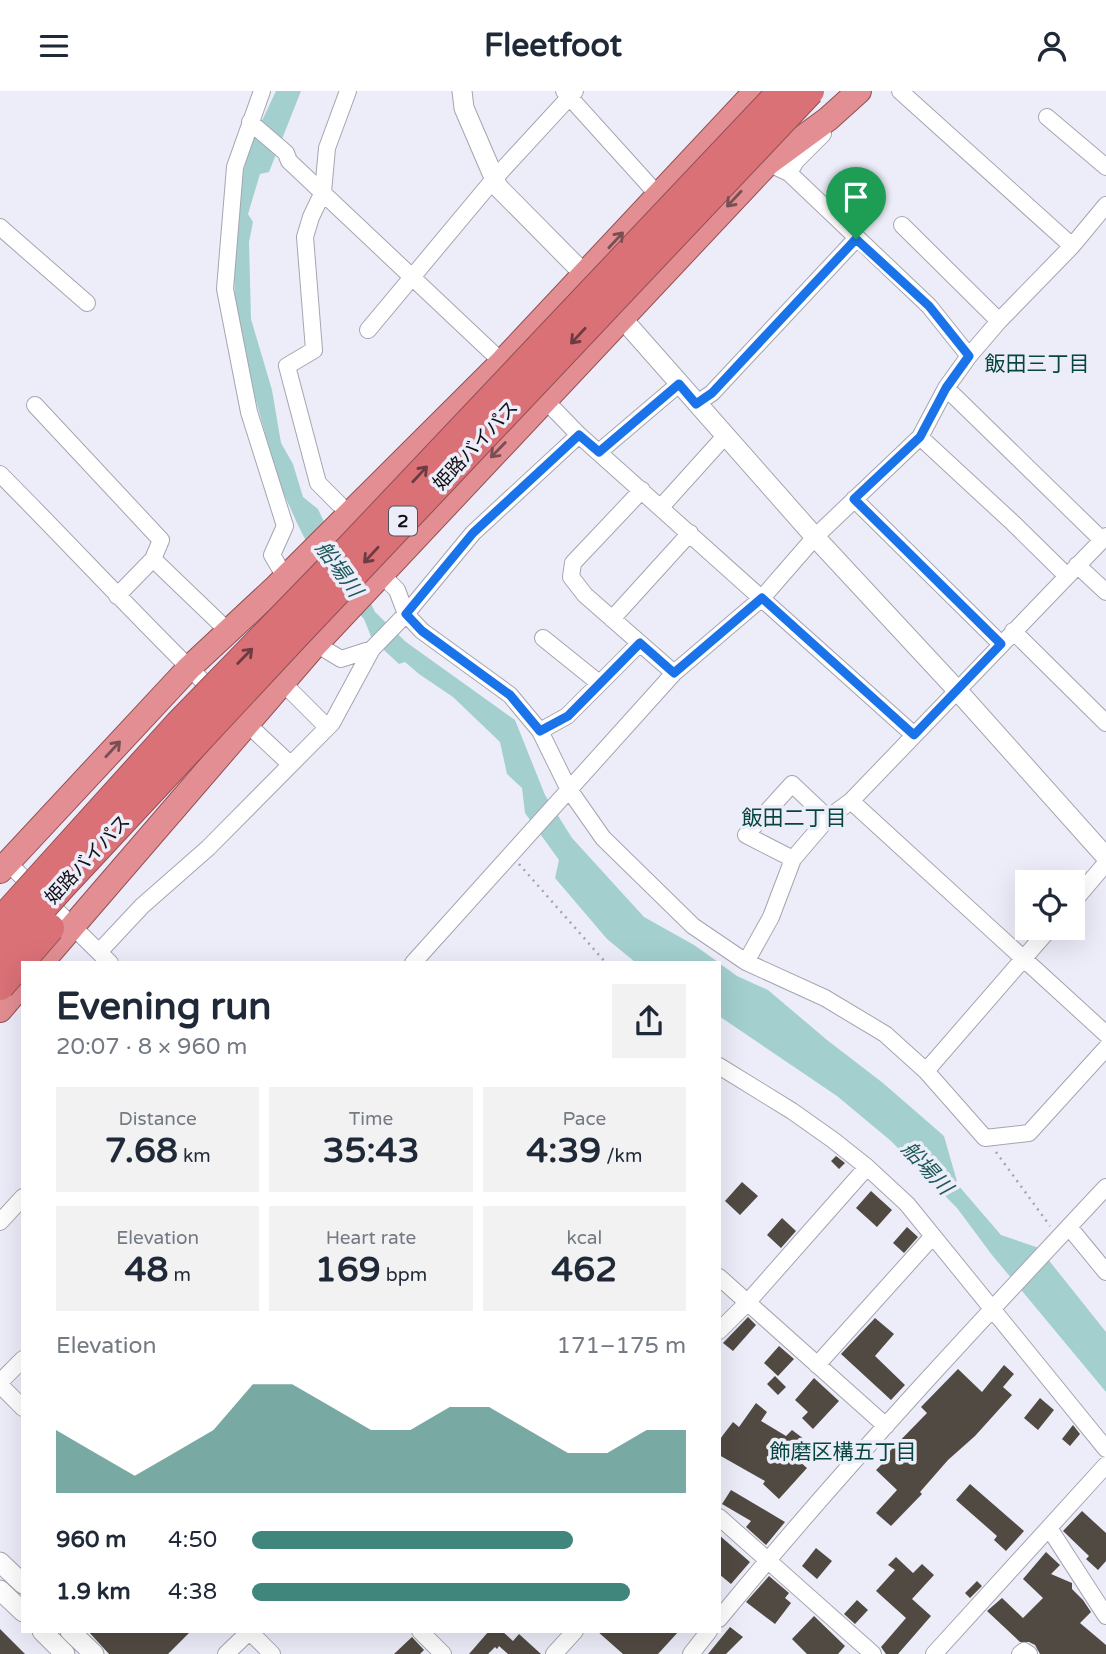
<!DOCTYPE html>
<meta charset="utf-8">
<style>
:root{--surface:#fff;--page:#f2f2f3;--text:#1f2937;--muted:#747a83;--accent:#40867c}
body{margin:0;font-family:"Varela Round","Noto Sans JP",sans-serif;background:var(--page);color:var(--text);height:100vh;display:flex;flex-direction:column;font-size:26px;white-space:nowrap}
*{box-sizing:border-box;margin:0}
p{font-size:23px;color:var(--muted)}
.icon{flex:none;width:38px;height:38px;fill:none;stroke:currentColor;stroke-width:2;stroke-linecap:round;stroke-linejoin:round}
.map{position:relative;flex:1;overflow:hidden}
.panel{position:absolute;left:21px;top:870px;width:700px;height:672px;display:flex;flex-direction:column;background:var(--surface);border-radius:0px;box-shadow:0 7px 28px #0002}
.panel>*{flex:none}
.buttons{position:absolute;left:1015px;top:779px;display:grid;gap:14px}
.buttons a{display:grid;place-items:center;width:70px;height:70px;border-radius:0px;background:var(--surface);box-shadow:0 7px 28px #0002;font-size:35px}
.pin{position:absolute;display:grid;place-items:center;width:60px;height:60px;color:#fff;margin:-72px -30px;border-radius:50% 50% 50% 0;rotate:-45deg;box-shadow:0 0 7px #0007}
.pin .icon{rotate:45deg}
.round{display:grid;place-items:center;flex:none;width:74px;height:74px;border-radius:0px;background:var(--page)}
.overview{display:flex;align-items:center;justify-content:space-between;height:119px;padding:0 35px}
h1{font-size:38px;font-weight:700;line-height:52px}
.figures{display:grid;grid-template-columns:repeat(3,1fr);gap:10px;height:119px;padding:7px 35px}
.figures div{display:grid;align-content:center;border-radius:0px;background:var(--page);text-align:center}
.figures b{font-size:35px;font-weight:700}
.figures small{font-size:19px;font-weight:400}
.figures p{font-size:19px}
.chart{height:196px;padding:14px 35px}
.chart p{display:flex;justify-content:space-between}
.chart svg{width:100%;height:126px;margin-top:7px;fill:var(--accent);opacity:.7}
ul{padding:0 35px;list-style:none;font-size:23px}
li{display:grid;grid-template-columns:112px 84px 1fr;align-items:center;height:52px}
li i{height:18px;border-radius:9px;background:var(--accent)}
header{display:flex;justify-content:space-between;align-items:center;height:91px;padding:0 35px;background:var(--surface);font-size:32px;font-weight:700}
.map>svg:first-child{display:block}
.water{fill:#a3cfcf}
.building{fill:#514a42}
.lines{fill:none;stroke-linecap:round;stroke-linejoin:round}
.minor-casing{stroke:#a5a5b0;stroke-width:18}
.tertiary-casing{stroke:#a5a5b0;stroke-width:21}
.trunk-casing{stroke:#934f54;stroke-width:26}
.path{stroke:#a4a4ae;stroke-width:2.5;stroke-dasharray:2 5;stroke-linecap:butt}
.minor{stroke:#fff;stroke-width:16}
.tertiary{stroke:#fff;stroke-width:19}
.trunk{stroke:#e28e92;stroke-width:24}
.motorway-bridge-casing{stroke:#934f54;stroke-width:30;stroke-linecap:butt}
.motorway-bridge{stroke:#da7177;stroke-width:28}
.oneway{stroke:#794f53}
.oneway2{stroke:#6b3c41}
.route-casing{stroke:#fff;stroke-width:14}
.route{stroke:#1a73e8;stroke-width:9}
.labels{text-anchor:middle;stroke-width:7;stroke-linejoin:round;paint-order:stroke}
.shield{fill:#ededfa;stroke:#525259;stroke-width:2}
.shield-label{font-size:18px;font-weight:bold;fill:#101014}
.street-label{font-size:19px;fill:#101014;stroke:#ededfa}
.neighbourhood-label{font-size:21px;fill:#06463f;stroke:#ededfa}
.water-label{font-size:21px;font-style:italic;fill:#1c5959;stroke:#ededfa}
</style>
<header><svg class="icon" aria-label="menu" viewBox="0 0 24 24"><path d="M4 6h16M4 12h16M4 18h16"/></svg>Fleetfoot<svg class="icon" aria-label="person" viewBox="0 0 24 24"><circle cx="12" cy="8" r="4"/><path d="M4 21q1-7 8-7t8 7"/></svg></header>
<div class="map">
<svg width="1106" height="1563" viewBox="0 0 1106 1563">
<rect width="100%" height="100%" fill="#ededfa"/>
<path class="water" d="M276,0h25l-32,81 -9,2 -12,40 5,8 -4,20 2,77 21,71 9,53 12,21 10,33 15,12 18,38 24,34 15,31 31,30 109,78 30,75 27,43 72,79 50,28 24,17h-83l-28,-23 -52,-61 4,-18 -34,-47 -3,-25 -15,-14 -7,-32 -47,-45 -34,-23 -14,-12 -6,2 -27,-25 -8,-20 -43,-48 -24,-48 -18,-40 -42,-150 -4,-74 9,-82 7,-29z
M719,872l18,13 31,14 59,50 56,43 61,53 14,49 43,50 38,13 67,84v60l-114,-137 -35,-47 -66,-67 -54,-45 -118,-80z"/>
<path class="building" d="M836,1065l9,7 -6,6 -8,-8z
M742,1091l16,14 -18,19 -15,-14z
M871,1100l21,19 -15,17 -21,-19z
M782,1127l14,13 -15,17 -14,-13z
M907,1136l11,10 -14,16 -11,-10z
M748,1226l8,8 -23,26 -10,-8z
M875,1227l19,16 -19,22 30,29 -14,15 -50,-46z
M779,1255l15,13 -16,17 -14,-13z
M1004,1274l10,9 -11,13 9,8 -37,41 -27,24 -28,32 2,2 -31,32 -15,-13 21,-23 -21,-20 12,-12 -3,-2 42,-43 -6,-6 37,-38 24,23z
M775,1285l11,11 -8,8 -11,-11z
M814,1287l25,23 -26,28 -11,-11 6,-6 -13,-12z
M1040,1307l14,12 -16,20 -14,-12z
M756,1312l11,9 -6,9 25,15 6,-6 12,9 -13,15 16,14 -28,31 -16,-15 2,-3 -46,-26v-14l4,-6 10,-13 6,5z
M1073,1334l7,9 -10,12 -8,-7z
M970,1393l54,47 -18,20 -12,-11 3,-4 -41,-36z
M731,1399l54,32 -19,23 -20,-18 5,-6 -29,-17z
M1082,1420l24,22v28l-8,9 -12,-11 3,-3 -26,-25z
M719,1444l31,27 -19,22 -12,-10z
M816,1457l16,13 -15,18 -15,-13z
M1046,1461l14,13 -9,9 21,9v6l11,11 8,12 -11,11 26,22v9h-66l-5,-9 -6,-3h-9l-33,-31 15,-13 21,20 20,-20 -20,-19z
M896,1466l17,16 9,-9 12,11 -22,24 19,17 -33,38h-12l-5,-7 25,-29 -30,-27 19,-21 -7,-5z
M769,1485l20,17 -4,5 6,5 -16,21 -29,-22z
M977,1490l5,5 -12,12 -5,-5z
M857,1509l11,10 -13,14 -11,-10z
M814,1525l31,30 -7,8h-31l-15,-15z
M730,1536l13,10 -17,17h-18z
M0,1538l25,25h-25z
M88,1540h103l-23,23h-59z
M489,1540h13l11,10 6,-7 22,20h-33l-9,-8 -2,3 -2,-2 -7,7h-19z
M597,1540h82l-21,23h-35z
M412,1546l12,13 -4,4h-26z"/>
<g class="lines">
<g class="minor-casing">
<path id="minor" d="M262,0l-27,76 -10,122 24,123 36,114 -13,29 13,22
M564,0l94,104
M900,0l172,155
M1047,26l59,50
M250,31l36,31 3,8 213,201
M768,72l21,10 140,133 40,50
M789,82l7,-12 27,-27
M902,134l97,96
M0,136l87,76
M368,239l126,-151 81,-88
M946,297l156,152
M545,309l34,35 335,300
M696,313l16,-11 144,-154
M35,314l126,135 -8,19 75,72
M920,346l93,86 54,53
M599,361l80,-68
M0,383c73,73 142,149 216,220
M642,399l-69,73 -2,14 14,18 89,78
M854,408l147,145
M339,413l-21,-21 -31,-117 27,-16 -9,-113 6,-20 12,-25 4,-44 21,-57
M661,416l64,-71
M1077,474l29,27
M381,483l16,16 9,24 16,17 88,64 30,36 28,57 35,50 90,88 53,36 79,36 60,36 41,37 59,67 44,-5 77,-85
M117,505l36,-37
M612,528l78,-86
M1013,540l93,92
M543,547l56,45
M312,548l4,5 25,15 31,-10
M283,592l44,44
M240,626l50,47
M540,640l27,-15 73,-73
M851,710l255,233
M793,768l-47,-24 46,-51 36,34
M7,771l103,101
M1073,811l33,-39
M99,861l43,-46 66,-58 124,-125 40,-74 34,-35 67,-81 106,-98
M746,871l25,-45 22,-58 35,-41 23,-17 255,-265
M413,872l261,-290 88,-75 53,-61 105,-100 26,-49 23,-32 30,-35 73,-75 34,-41
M719,975l73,45 41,29 34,27 40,37 199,245
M926,980l125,-144
M0,1131l23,-25
M1069,1136l37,45
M719,1186l167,149
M719,1240l28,-28 120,-136
M817,1274l116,-129
M0,1291l23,-23
M0,1294l23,23
M719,1426l154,137
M1049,1437l57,88
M719,1528c123,-150 255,-291 387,-432
M249,1540l23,23
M420,1540l23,23
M226,1563l24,-23
M554,1563l21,-23
M691,1563l18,-23
M934,1563l172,-189
M1020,1563l4,-3 5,3"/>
</g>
<g class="tertiary-casing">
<path id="tertiary" d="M462,0l2,17 34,79 94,95
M613,217l202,229 142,153 149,167
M0,1471l23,22
M0,1499l23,22
M42,1540l23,23
M70,1540l24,23"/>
</g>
<g class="trunk-casing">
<path id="trunk" d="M0,780l189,-203 87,-81 226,-225 254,-271
M41,872l275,-319 452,-481 60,-44 31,-28
M0,919l23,-27"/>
</g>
<path class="path" d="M519,773l87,99
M996,1061l54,74"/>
<use href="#minor" class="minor"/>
<use href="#tertiary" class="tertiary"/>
<use href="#trunk" class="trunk"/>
<g class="motorway-bridge-casing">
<path id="motorway-bridge" d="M0,831l178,-197 167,-172 437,-462
M0,864l62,-69 233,-250 515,-545
M0,895l50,-58"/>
</g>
<use href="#motorway-bridge" class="motorway-bridge"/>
</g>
<defs><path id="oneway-shaft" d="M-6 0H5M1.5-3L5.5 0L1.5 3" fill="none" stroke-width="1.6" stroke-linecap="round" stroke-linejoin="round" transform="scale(1.75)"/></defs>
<g class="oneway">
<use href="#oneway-shaft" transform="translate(734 108) rotate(133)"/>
<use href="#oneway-shaft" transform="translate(616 149) rotate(-47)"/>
<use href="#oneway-shaft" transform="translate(498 359) rotate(134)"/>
<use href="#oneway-shaft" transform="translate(113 658) rotate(-47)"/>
</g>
<g class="oneway2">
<use href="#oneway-shaft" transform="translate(578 245) rotate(133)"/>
<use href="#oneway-shaft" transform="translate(420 383) rotate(-47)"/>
<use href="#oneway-shaft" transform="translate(371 464) rotate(133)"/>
<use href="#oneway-shaft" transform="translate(245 565) rotate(-46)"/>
</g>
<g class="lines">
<g class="route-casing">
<path id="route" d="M856,148l73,67 40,50 -23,32 -26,49 -66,62 147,145 -87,91 -152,-137 -88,75 -34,-30 -72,73 -28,15 -30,-36 -88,-64 -16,-17 67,-81 106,-98 20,17 80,-68 17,20 16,-11z"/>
</g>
<use href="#route" class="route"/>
</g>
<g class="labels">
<rect class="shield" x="389" y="415.5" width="28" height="29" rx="5"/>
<g class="shield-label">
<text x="403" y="436">2</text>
</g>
<g class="street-label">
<text transform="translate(475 354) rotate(-47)" y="7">姫路バイパス</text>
<text transform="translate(87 768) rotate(-47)" y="7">姫路バイパス</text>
</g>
<g class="neighbourhood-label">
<text x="1037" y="280">飯田三丁目</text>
<text x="794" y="734">飯田二丁目</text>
<text x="843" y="1368">飾磨区構五丁目</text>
</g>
<g class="water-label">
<text transform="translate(339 478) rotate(54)" y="7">船場川</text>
<text transform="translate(927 1077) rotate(47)" y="7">船場川</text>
</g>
</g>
</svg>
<div class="buttons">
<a><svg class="icon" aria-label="locate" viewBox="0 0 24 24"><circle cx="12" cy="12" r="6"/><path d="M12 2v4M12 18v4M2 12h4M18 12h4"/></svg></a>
</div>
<div class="pin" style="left:856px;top:148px;background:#1e9e55"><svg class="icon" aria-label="arrive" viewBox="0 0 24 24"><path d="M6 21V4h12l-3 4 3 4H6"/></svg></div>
<section class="panel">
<div class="overview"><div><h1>Evening run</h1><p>20:07 · 8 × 960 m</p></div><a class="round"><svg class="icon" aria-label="share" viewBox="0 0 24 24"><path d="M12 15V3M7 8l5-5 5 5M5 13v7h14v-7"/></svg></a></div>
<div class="figures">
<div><p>Distance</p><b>7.68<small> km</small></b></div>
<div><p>Time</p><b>35:43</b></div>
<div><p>Pace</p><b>4:39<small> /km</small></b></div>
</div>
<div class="figures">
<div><p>Elevation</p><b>48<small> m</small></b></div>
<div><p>Heart rate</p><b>169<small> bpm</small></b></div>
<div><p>kcal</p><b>462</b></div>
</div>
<div class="chart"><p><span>Elevation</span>171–175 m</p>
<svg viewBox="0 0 160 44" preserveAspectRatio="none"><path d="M0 44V22L10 30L20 38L30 30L40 22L50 6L60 6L70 14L80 22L90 22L100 14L110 14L120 22L130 30L140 30L150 22L160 22V44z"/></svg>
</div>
<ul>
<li><b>960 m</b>4:50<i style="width:74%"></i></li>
<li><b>1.9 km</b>4:38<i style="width:87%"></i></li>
</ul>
</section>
</div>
